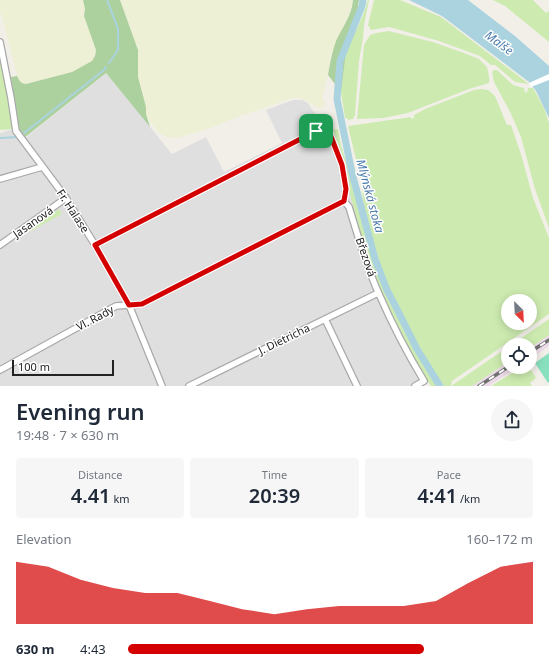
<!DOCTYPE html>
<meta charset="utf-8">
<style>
:root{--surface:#fff;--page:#f6f6f7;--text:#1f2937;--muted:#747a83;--accent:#d40000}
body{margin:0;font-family:"Noto Sans",sans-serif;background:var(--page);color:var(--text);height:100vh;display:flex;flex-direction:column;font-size:15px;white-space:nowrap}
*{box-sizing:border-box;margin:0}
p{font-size:13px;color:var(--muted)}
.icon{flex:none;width:22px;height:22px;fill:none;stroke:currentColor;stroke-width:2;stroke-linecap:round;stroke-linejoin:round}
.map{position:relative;height:386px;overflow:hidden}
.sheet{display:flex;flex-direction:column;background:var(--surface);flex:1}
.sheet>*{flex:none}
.needle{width:26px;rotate:156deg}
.controls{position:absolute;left:501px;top:294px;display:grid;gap:8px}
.controls a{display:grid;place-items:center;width:36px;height:36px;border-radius:50%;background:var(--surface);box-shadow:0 2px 10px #0003;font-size:20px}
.scale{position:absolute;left:12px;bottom:10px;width:102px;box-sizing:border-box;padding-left:4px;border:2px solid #222;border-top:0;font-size:11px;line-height:14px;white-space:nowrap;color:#222;-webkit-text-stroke:3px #fff;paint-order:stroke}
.pin{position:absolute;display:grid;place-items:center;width:34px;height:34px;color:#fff;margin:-17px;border-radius:8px;box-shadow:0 2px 6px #0006}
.round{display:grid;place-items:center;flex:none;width:42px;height:42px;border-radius:21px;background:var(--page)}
.headline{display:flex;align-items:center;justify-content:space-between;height:68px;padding:0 16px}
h1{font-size:22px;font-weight:600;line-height:30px}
.stats{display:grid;grid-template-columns:repeat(3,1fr);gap:6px;height:68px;padding:4px 16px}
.stats div{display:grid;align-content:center;border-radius:4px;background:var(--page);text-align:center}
.stats b{font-size:20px;font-weight:600}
.stats small{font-size:11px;font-weight:400}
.stats p{font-size:11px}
.chart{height:112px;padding:8px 16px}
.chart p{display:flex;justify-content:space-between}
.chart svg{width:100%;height:72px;margin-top:4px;fill:var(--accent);opacity:.7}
ul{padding:0 16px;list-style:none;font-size:13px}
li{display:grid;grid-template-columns:64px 48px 1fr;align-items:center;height:30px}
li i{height:10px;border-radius:5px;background:var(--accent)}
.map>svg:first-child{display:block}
.residential{fill:#e0dfdf}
.industrial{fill:#ebdbe8}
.farmland{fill:#eef0d5}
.grass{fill:#cdebb0;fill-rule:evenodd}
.forest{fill:#add19e}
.pitch{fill:#88e0be}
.water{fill:#aad3df}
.pier{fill:#fff}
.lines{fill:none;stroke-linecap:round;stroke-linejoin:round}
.stream{stroke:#aad3df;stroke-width:2}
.canal{stroke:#aad3df;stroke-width:7}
.street-casing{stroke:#a9a9a9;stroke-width:8}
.street{stroke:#fff;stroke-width:5.5}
.rail-casing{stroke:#707070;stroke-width:3.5}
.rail{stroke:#fff;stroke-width:2;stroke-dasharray:6;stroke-linecap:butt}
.route-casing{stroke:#fff;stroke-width:8}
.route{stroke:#d40000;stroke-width:5}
.labels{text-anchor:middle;stroke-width:3;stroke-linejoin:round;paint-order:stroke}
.street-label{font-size:11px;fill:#222;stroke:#fff}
.water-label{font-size:12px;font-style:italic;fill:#4a7aab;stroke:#fff}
</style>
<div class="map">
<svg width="549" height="386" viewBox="0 0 549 386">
<rect width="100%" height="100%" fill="#f2efe9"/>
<path class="residential" d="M106,73l66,81 34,-17 18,35 58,-29 -16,-33 27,-10h9l6,3 5,8 13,11h6l46,171 46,88 -9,5h-415v-253l13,-4 12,9z"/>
<path class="industrial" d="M549,333v13l-19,13v-13z
M508,360v7h10l-29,19h-18z"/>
<path class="farmland" d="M0,0h83l2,9 -1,7 12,34 -2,8 -5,5 -17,9 -46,12h-2l-3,-1 -4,-7 -10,-40 -7,-25z
M120,0h233l-4,14 -13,28 -5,14 -3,19 -6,23 4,7 -6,4 -16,-9 -5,-2h-6l-58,20 -27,11 -27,8 -7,1 -8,-1 -7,-4 -12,-15 -1,-4v-7l-8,-30v-27z"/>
<path class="grass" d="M368,0h1l-5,25 -1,13 -4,23 -4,54 -2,4 -5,1 -1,-2h-2l-4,-26 5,-39 17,-38z
M374,0h26l41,17 88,67 -14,-2 -20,-17h-4l-11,-9 -41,-15 -50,-14 -18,3 -3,-5z
M493,0h40l13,13 3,-2v31l-44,-36z
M389,31l44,11 31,11 15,6 8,8c1,5 3,11 2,16l-20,6 -61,24 -25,5 -26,1 7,-74 6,-10 6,-2z
M0,55l6,27 7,47 -13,1z
M494,70h3l16,15 11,3 1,4 2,1 1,-5h5l11,20 5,15v105l-14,-39 -14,-52 -10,-23 -17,-32 -2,-10z
M481,89l7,1 7,6 12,29h4l10,29 12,44 16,40v76l-97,67 -1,5h-7c-39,-54 -66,-114 -80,-179 -2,-9 -1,-19 -3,-28 -4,-17 -9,-35 -13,-53l63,-9v2l3,-1v-3l11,-6 49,-19zM508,301h22v22h-22z
M338,129l3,16 20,66 13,49 9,23 9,20 27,52 19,31h-7c-22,-35 -43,-72 -57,-112 -12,-31 -20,-64 -28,-97 -4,-14 -10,-29 -15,-43l1,-4z
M59,209l3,5 -39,21z
M549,319v16l-19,13v-3h-19z
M508,347v15l-36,24h-21z
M522,367h7l7,11 -6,5 2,3h-41z"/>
<path class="forest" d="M83,0h37l18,50v27l8,30v7l4,13 -44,-54 -82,65 -5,-7 -8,-54 6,-1c2,4 4,8 9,8l46,-12 20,-11 3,-5 1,-6 -12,-34 1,-7z
M353,0h6l-1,6h4l-7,27 -9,20 -5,39 -13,-17c2,-12 4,-23 8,-34 6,-13 16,-26 17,-41z"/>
<path class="pitch" d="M549,353v29l-1,1 -13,-20z"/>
<path class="water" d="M409,0h59l47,36 34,30v52l-13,-27 -7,-9 -87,-66z"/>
<path class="pier" d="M549,74v6l-18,7 -2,-4z"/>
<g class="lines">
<path class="stream" d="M107,0l11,29v21l-9,13
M0,138l19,-1 85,-67 2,-3"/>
<path class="canal" d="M363,0l-1,6 -22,55 -3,38 15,74 23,86 12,31 11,21 19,38 23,37"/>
<g class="street-casing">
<path id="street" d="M0,42l11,56 5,33 50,67 29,47 34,60 33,81
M0,179l42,-12
M344,201l5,6c9,29 17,59 30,87 13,30 28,59 45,87l-9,5
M0,245l66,-47
M95,245l221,-114 13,-2 1,5 12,31 4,24 -2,12
M325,319l32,67
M0,370l116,-64 26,-2 202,-103
M189,386l189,-93"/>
</g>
<use href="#street" class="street"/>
<g class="rail-casing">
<path id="rail" d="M530,352l19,-12
M479,386l29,-19"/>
</g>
<use href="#rail" class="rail"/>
</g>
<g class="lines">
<g class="route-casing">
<path id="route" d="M329,129l1,5 12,31 4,24 -2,12 -202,103 -13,1 -34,-60 221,-114z"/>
</g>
<use href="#route" class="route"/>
</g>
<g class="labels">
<g class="street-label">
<text transform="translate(73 211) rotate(57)" y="4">Fr. Halase</text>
<text transform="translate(33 222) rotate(-35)" y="4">Jasanová</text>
<text transform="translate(366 257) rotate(71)" y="4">Březová</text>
<text transform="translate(95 318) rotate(-28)" y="4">Vl. Rady</text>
<text transform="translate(284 339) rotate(-26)" y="4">J. Dietricha</text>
</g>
<g class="water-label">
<text transform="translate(499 43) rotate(36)" y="4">Malše</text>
<text transform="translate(370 196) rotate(75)" y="4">Mlýnská stoka</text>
</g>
</g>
</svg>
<div class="controls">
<a><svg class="needle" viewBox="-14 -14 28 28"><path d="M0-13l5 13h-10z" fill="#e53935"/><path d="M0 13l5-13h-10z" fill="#747a83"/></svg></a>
<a><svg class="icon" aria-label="locate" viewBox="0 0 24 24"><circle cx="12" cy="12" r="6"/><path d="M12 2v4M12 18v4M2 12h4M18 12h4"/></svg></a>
</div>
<div class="scale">100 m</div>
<div class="pin" style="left:316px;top:131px;background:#1e9e55"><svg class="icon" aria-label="arrive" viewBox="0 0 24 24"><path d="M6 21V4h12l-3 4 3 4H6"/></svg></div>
</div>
<section class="sheet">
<div class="headline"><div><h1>Evening run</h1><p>19:48 · 7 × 630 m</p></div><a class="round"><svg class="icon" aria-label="share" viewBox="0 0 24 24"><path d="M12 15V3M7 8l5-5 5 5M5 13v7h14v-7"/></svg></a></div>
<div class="stats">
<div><p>Distance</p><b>4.41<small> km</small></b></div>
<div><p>Time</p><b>20:39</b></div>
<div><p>Pace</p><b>4:41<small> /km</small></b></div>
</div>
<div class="chart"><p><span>Elevation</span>160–172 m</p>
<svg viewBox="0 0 160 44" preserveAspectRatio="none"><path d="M0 44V6L10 9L20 17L30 22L40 25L50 25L60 30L70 35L80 38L90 35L100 33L110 33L120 33L130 30L140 19L150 9L160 6V44z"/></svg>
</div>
<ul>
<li><b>630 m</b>4:43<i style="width:73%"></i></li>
</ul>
</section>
